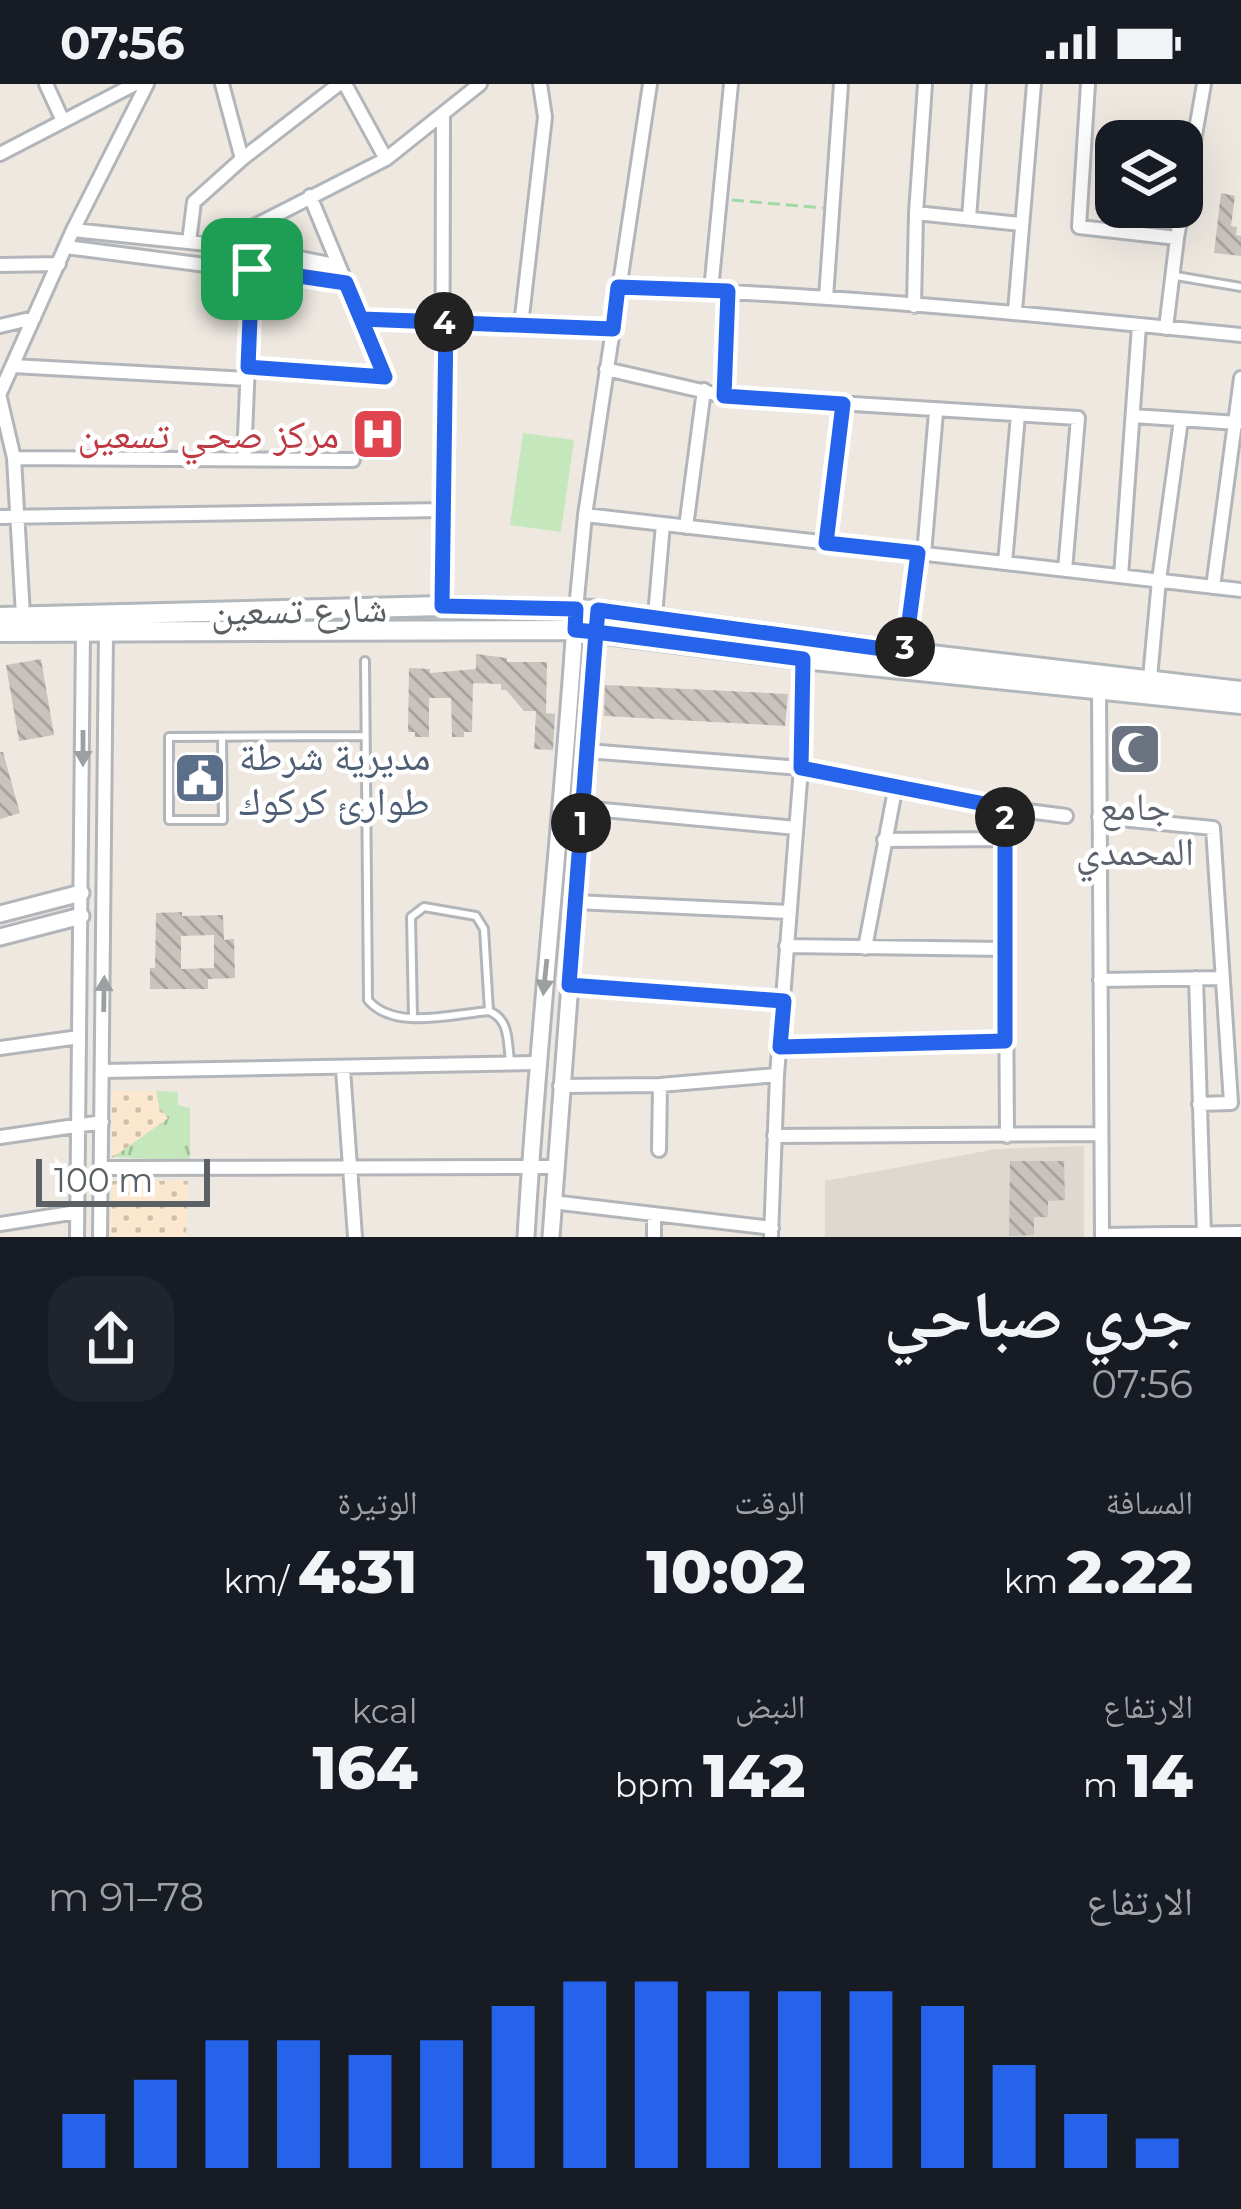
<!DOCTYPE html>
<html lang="ar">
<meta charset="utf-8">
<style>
:root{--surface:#171b24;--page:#20242c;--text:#f1f3f6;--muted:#9ea1a6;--accent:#2563eb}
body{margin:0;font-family:Montserrat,"Noto Naskh Arabic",sans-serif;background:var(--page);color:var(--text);direction:rtl;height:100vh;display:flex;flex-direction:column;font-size:45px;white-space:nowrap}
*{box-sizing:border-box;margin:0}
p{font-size:39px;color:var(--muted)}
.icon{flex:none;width:66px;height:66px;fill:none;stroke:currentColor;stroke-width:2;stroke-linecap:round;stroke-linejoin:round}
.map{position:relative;height:1153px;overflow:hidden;direction:ltr}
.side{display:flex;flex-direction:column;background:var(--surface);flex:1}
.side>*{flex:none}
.fabs{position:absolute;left:1095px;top:36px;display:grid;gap:24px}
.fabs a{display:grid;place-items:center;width:108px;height:108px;border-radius:24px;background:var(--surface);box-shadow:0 12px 48px #0002;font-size:60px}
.scale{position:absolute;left:36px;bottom:30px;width:174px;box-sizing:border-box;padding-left:12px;border:6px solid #5a6063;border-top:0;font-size:33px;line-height:42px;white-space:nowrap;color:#5a6063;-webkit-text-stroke:9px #fff;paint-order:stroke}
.pin{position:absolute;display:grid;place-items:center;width:102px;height:102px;color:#fff;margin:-51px;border-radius:24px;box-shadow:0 6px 18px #0006}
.km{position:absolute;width:60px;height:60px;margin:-30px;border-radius:50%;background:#222;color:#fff;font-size:33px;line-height:60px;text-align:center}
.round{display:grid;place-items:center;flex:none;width:126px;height:126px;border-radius:36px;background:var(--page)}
.overview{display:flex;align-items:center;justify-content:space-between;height:204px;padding:0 48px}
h1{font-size:66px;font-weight:800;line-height:90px}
.stats{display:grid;grid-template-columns:repeat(3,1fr);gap:18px;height:204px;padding:12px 48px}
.stats div{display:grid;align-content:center}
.stats b{font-size:60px;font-weight:800}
.stats small{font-size:33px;font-weight:400}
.stats p{font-size:33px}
.chart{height:336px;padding:24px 48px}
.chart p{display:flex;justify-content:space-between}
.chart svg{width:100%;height:216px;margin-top:12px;stroke:var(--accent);stroke-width:6}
.status{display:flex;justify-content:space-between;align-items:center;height:84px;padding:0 60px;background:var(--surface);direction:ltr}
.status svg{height:33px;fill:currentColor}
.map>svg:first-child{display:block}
.education{fill:#ded8d0}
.grass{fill:url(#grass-tufts)}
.sand{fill:url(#sand-dots)}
.park{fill:#c5e7bc}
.building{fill:url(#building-back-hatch);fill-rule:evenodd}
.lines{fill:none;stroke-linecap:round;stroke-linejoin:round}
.service-casing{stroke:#b2b6ba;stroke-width:12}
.minor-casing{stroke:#b2b6ba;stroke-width:18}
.tertiary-casing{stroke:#b2b6ba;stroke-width:21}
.secondary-casing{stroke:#b1b7ba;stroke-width:24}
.path{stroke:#9edaa1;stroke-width:3;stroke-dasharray:12 6;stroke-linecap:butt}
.service{stroke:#fff;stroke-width:6}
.minor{stroke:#fff;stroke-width:12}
.tertiary{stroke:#fff;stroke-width:15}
.secondary{stroke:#fff;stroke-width:18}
.oneway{fill:#9ca0a1}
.route-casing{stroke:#fff;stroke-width:24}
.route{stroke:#2563eb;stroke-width:15}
.labels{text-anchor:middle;stroke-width:9;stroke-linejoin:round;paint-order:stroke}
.health-label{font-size:39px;fill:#be3a42;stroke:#fff;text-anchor:end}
.street-label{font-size:39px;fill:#5a6063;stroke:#fff}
.service-label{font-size:39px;fill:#4e5e75;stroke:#fff;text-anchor:start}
.worship-label{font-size:39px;fill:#5b616d;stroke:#fff}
</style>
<div class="status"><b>07:56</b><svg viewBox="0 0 49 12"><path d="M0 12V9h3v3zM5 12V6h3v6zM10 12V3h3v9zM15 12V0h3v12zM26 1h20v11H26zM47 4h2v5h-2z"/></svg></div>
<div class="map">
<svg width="1241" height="1153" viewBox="0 0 1241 1153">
<defs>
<pattern id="grass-tufts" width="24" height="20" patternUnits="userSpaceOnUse" patternTransform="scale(3)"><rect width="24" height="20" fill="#c5e7bc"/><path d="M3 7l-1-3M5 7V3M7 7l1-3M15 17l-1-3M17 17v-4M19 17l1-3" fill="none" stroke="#a3bf9c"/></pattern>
<pattern id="sand-dots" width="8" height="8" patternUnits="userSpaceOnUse" patternTransform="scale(3)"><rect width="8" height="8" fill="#fce8ce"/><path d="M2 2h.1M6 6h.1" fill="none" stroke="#cfbfab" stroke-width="1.8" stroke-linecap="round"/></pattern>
<pattern id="building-back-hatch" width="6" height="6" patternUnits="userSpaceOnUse" patternTransform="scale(3)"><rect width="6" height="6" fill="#c9c3be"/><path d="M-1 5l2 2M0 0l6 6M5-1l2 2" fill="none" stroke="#a6a29e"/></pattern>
</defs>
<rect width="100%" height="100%" fill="#eee8e1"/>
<path class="education" d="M1084,1062v91h-259v-56l171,-32z"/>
<path class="grass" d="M156,1007l22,1v13l12,3v53l-77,-4 54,-38 -8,-12z"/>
<path class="sand" d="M112,1007h44l3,16 9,11 -56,40z
M112,1097h76l-2,56h-76z"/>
<path class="park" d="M523,349l51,7 -13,92 -51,-7z"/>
<path class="building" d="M1221,109l14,3 -4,30 6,1 -1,8 5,1v20l-27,-3z
M476,570l31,4v4h40l-1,51 9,1 -2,36 -19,-1 2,-38h-12l-18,-21h-5v-6l-28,-1 -1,49h-8v5h-12l-1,-39h-22v39h-14v-5h-7l1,-64 21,1v4l46,-4z
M41,575l13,76 -35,6 -13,-76z
M605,601l183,9 -3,32 -181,-10z
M1144,640l11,34 -27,11 -13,-29z
M0,668h3l17,61 -20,6z
M182,828v4l41,-1 1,25 10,-1 1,39 -27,1v10h-58v-21h5l1,-55zM214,851v33l-33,1v-33z
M1010,1077h54l1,39 -17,1v16h-14v18l-25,1z"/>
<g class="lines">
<g class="service-casing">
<path id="service" d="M1176,192l65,11
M365,577l3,339c26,31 84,14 121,11 21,9 18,29 21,50
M222,653l1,83h-54v-83l196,-1
M413,933l-2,-100 13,-10 52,9 8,13 5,82"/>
</g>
<g class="minor-casing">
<path id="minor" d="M46,0l17,37
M222,0l20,75
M345,0l41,75
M1088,0l-9,143 98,11
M0,70l135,-70
M916,129l104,11
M969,134l10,-134
M73,146l182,19 84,17
M189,158l5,-40 48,-43 97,-75
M217,161l169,-86 94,-75
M66,163l280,36
M0,181l59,-1
M618,203c208,7 416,27 623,48
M711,206l20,-206
M826,214l15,-214
M914,222l2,-93 9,-129
M1015,227l19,-227
M361,235l252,10
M521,241l24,-208 -5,-33
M0,242l34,-8
M1166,244l11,-90 27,-154
M13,282l234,13
M248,283l137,10 -75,-181
M606,285l118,27 354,22 -13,152
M0,309l73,-163 74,-146
M724,312l5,-105
M0,314l14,60 9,158
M1133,332l105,7
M14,374l339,2
M244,375l8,-190
M585,431l656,75
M0,433l443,-7
M686,443l18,-137
M826,459l17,-139
M924,470l12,-142
M1005,479l13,-148
M1121,492l18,-250
M1213,503l28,-209
M442,522l1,-491
M576,525l9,-94 65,-431
M655,532l8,-92
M905,568l13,-99
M1150,594l9,-98 22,-160
M1099,605l3,548
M587,667l214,17 204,40 61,8
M582,724l214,20
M1005,724l2,328
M1099,733l114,11 18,275 -32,1
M884,756l121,-1
M575,818l214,10
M786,862l219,3
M865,864l31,-163
M1196,894l8,257
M1100,896l122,-2
M569,901l214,16
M780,963l225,-6
M0,964l79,-11
M343,985l12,168
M102,987l433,-8
M560,1002l100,-1 117,-10
M774,1052l327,-2
M0,1053l102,-15
M659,1066l1,-65
M101,1084l453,-1
M552,1118l220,26
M0,1140l77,-12
M1102,1151l139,-2
M77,1153l6,-606
M100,1153l6,-606
M654,1153v-22
M771,1153l6,-162 24,-307 2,-109"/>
</g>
<g class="tertiary-casing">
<path id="tertiary" d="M0,830l81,-21
M0,853l81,-21
M526,1153c12,-210 37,-418 50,-628
M551,1153l47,-627"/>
</g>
<g class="secondary-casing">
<path id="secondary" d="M0,533l442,-11 156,4 307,42 336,39
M0,548l575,-2 228,29 438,45"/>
</g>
<path class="path" d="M732,116l91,8"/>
<use href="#service" class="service"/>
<use href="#minor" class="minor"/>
<use href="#tertiary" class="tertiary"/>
<use href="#secondary" class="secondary"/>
</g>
<defs><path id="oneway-solid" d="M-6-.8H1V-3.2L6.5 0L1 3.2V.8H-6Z" transform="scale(3)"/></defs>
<g class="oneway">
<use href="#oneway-solid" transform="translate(83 664) rotate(90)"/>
<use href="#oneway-solid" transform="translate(545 893) rotate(96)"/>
<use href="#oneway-solid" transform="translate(104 910) rotate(-89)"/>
</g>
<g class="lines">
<g class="route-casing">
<path id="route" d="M252,185l94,14 15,36 85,3 -4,284 134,3 -1,21 21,2 -27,353 215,16 -4,46 225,-6v-233l-204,-40 2,-109 -207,-27 2,-22 307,42 13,-99 -92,-10 17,-139 -119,-8 4,-105 -110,-4 -5,42 -252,-10 24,58 -137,-10 4,-98"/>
</g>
<use href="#route" class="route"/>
</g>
<defs>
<g id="hospital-square" transform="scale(2.7)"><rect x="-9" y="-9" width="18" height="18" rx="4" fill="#e0444e" stroke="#fff"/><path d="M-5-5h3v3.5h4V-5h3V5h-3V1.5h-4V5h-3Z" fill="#fff"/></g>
<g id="mosque-square" transform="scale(2.7)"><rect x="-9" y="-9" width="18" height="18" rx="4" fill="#6b7280" stroke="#fff"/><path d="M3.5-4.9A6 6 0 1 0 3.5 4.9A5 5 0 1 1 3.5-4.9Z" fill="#fff"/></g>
<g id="civic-square" transform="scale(2.7)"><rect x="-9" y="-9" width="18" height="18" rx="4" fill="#5c6f8a" stroke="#fff"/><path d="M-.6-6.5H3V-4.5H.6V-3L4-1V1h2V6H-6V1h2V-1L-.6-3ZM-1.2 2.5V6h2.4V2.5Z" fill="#fff"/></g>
</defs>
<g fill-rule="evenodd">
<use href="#hospital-square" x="378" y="350"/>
<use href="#mosque-square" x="1135" y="665"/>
<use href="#civic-square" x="200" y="694"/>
</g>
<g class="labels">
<g class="health-label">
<text x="339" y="364">مركز صحي تسعين</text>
</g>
<g class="street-label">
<text transform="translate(299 525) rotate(-1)" y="14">شارع تسعين</text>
</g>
<g class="service-label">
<text x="239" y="686">مديرية شرطة<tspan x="239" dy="45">طوارئ كركوك</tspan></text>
</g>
<g class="worship-label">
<text x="1135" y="736">جامع<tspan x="1135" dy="45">المحمدي</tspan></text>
</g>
</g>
</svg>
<div class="fabs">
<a><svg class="icon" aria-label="layers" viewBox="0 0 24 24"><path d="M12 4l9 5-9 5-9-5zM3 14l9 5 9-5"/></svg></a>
</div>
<div class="scale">100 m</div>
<div class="pin" style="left:252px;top:185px;background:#1e9e55"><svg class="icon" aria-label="arrive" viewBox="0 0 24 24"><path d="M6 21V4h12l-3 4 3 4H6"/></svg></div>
<b class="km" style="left:581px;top:739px">1</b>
<b class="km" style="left:1005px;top:733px">2</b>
<b class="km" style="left:905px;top:563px">3</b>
<b class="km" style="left:444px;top:238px">4</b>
</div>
<section class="side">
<div class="overview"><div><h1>جري صباحي</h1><p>07:56</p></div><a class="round"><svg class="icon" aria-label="share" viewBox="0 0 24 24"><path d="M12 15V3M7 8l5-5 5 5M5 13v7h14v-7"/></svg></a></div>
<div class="stats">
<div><p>المسافة</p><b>2.22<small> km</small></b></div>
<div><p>الوقت</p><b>10:02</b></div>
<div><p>الوتيرة</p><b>4:31<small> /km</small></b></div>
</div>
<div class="stats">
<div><p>الارتفاع</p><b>14<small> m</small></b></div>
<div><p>النبض</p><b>142<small> bpm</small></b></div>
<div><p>kcal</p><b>164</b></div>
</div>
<div class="chart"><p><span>الارتفاع</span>78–91 m</p>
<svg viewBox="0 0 160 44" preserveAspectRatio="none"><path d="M5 44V33M15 44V26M25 44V18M35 44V18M45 44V21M55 44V18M65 44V11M75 44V6M85 44V6M95 44V8M105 44V8M115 44V8M125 44V11M135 44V23M145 44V33M155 44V38"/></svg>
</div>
</section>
